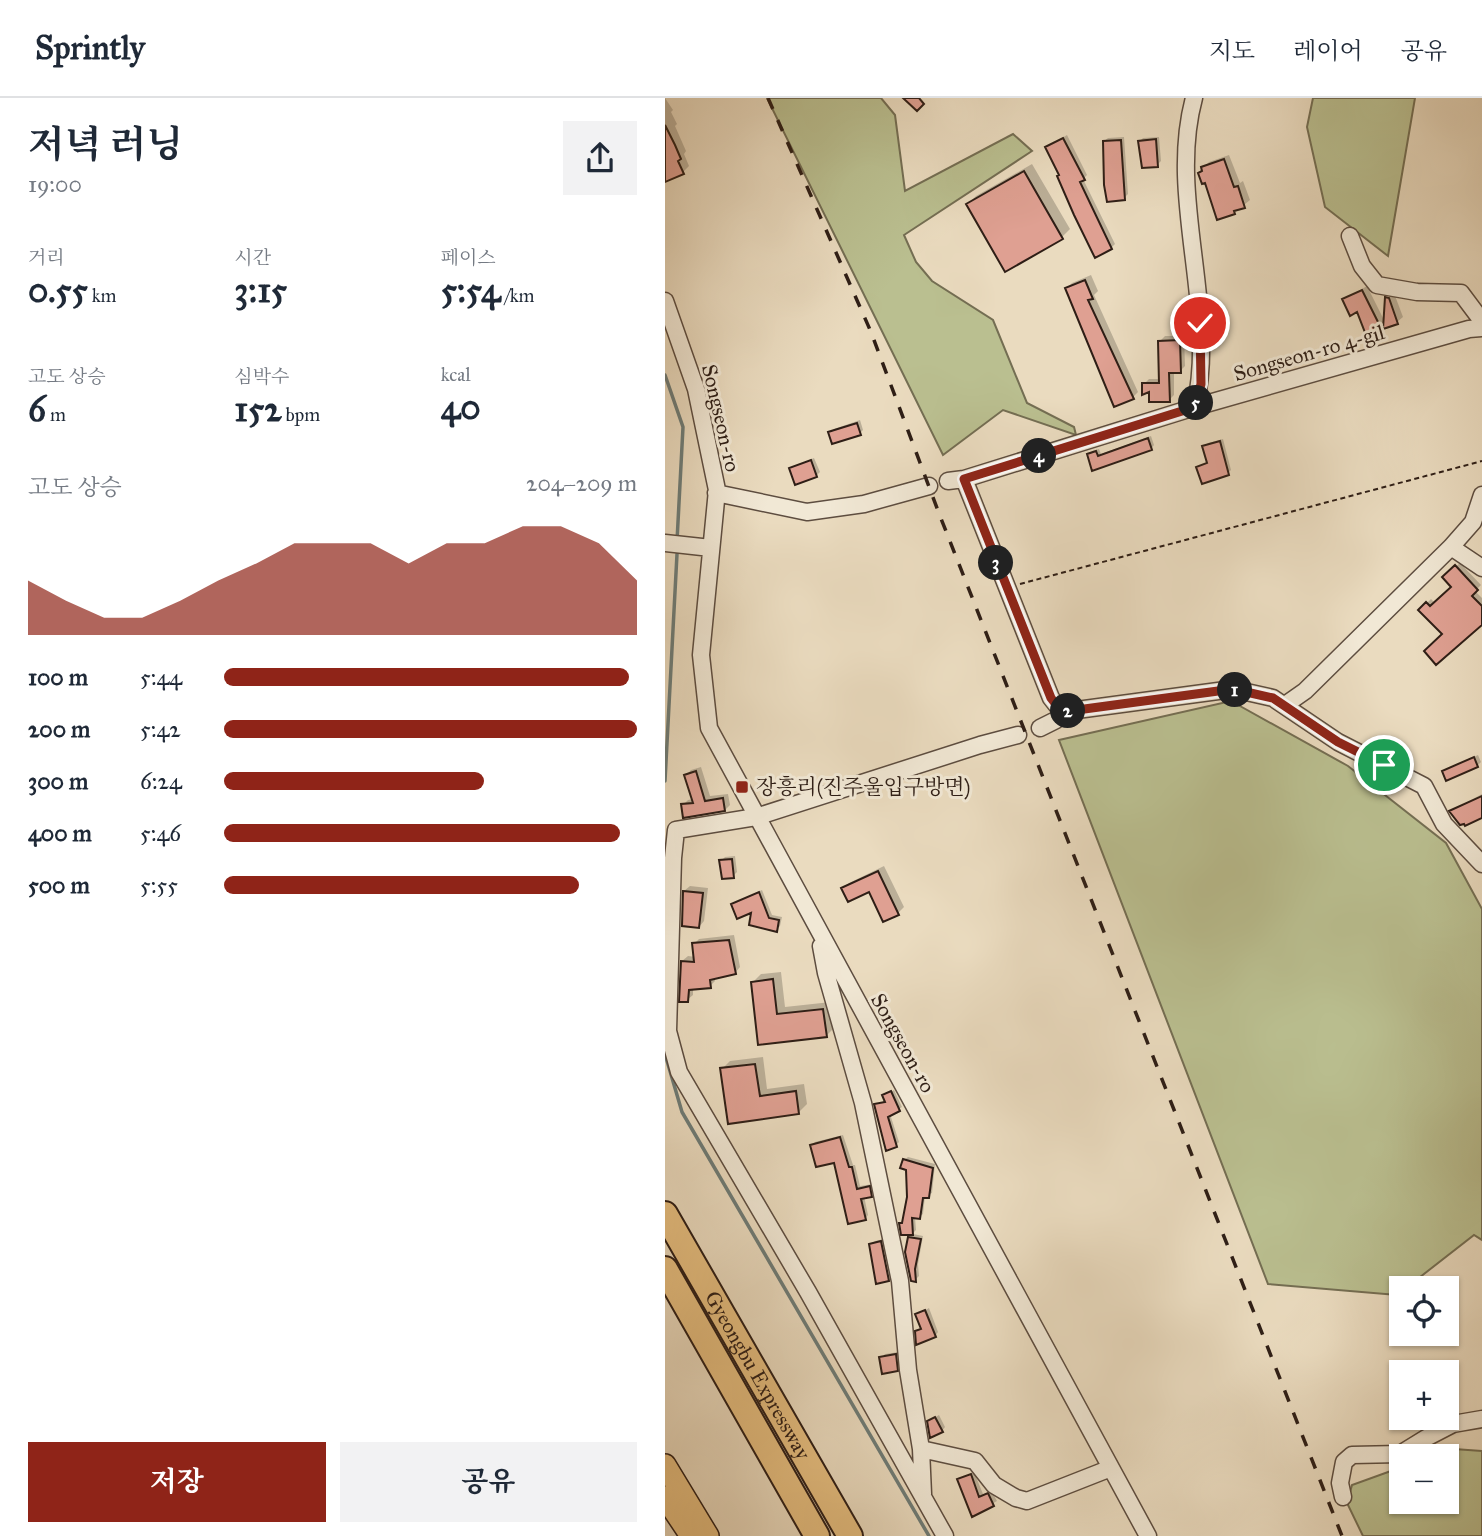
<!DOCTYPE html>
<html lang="ko">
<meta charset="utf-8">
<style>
:root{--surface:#fff;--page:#f2f2f3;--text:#1f2937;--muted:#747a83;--line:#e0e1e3;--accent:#8f2418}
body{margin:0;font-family:"IM FELL Great Primer","Noto Serif KR",serif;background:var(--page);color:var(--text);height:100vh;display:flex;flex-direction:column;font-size:26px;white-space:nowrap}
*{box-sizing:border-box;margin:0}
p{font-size:23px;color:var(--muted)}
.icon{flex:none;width:38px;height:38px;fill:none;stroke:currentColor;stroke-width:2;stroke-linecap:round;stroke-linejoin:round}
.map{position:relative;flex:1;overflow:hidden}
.side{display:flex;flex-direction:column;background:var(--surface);width:665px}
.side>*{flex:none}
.controls{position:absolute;left:724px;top:1178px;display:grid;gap:14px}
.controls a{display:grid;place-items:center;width:70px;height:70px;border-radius:0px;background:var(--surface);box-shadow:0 2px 5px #0004;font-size:35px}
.pin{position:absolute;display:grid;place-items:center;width:60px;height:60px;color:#fff;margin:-30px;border:4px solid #fff;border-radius:50%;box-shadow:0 2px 7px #0007}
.km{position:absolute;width:35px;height:35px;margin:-18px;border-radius:50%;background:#222;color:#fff;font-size:19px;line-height:35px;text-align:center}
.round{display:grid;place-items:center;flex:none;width:74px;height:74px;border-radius:0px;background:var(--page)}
.headline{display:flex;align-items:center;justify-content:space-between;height:119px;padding:0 28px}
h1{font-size:38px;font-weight:700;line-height:52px}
.metrics{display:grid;grid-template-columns:repeat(3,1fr);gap:10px;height:119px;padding:7px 28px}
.metrics div{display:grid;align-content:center}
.metrics b{font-size:35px;font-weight:700}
.metrics small{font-size:19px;font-weight:400}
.metrics p{font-size:19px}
.chart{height:196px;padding:14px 28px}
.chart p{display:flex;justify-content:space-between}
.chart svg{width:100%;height:126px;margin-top:7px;fill:var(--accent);opacity:.7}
.button{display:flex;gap:14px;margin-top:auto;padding:14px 28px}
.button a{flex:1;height:80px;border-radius:0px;background:var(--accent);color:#fff;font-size:28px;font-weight:700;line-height:80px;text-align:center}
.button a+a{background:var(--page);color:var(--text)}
ul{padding:0 28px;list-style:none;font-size:23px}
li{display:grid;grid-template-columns:112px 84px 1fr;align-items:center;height:52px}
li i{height:18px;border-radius:9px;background:var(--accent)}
header{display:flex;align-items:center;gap:42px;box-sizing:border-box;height:98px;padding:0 35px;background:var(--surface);border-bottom:2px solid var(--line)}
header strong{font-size:33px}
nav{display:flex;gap:38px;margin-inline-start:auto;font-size:24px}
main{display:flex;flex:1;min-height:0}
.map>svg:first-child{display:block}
.green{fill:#babf90;stroke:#746e53;stroke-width:2}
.shadow{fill:#0003}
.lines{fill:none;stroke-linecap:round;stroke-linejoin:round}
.stream{stroke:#6e7c77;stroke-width:3.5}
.building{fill:#dfa092;stroke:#2e1e16;stroke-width:2}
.minor-casing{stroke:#5d4d40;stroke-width:19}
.major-casing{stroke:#2e1e16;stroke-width:24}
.highway-casing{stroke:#2e1e16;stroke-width:28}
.path{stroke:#2e1e16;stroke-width:2;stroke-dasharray:5 3.5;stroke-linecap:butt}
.minor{stroke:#f1e8d5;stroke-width:16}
.major{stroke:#e5be80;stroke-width:21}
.highway{stroke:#e5be80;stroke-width:24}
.rail{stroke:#2e1e16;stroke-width:3.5;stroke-dasharray:12 12;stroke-linecap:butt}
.route-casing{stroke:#fff;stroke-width:14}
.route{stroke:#8f2418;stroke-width:9}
.poi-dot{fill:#8f2418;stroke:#f1e8d5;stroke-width:2.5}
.labels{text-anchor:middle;stroke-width:6;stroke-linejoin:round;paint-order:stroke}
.street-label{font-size:21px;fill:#2e1e16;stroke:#f1e8d5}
.poi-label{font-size:21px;fill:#2e1e16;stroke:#f1e8d5;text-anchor:start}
</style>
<header>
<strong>Sprintly</strong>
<nav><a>지도</a><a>레이어</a><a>공유</a></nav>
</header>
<main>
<section class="side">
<div class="headline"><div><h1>저녁 러닝</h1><p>19:00</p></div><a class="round"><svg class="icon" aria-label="share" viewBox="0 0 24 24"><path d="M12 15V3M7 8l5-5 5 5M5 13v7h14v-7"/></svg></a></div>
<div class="metrics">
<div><p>거리</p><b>0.55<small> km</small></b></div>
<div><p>시간</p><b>3:15</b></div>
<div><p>페이스</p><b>5:54<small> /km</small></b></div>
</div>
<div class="metrics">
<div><p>고도 상승</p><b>6<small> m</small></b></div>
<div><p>심박수</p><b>152<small> bpm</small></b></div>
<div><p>kcal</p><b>40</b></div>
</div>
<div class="chart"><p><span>고도 상승</span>204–209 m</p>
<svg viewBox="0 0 160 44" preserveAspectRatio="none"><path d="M0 44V25L10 32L20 38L30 38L40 32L50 25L60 19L70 12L80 12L90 12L100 19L110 12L120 12L130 6L140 6L150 12L160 25V44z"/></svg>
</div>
<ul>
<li><b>100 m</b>5:44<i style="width:98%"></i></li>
<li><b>200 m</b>5:42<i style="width:100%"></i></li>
<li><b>300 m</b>6:24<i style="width:63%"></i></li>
<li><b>400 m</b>5:46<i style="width:96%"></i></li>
<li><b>500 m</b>5:55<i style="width:86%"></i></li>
</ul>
<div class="button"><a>저장</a><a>공유</a></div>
</section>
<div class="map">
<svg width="817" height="1438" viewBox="0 0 817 1438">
<rect width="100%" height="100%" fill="#eadbbf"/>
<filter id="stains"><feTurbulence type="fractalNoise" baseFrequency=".00286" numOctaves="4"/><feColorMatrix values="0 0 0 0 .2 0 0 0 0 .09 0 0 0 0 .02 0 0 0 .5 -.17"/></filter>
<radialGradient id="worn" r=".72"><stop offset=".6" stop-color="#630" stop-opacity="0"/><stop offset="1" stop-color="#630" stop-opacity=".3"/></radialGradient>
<path class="green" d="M102,0h114l14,17 10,76 108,-57 19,17 -128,84 12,27 16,19 61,39 34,83 47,24 2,8 -73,-25 -60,45z
M648,0h102l-27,158 -63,-49 -18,-80z
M566,603l117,65 98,77 36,66v331l-8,-5 -68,53h-4v4l-5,3 -129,-11 -209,-544z
M789,1351l28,2v85h-119l-16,-33 5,-18 50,-18v35h45v-46h-13z"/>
<path class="shadow" d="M0,0l8,12 -2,2 6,12 -2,2 11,25 -2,3 5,12 -6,6 -18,9z
M402,37l20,40 -4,4 32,65 -4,4 -64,-101z
M459,39l4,57 -4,4 -20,-57 4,-3z
M494,39l2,24 -4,4 -17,-24 3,-3z
M564,57l11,28 3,-2 7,19 -16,13 -31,-45 6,-6z
M367,66l38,65 -8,8 -94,-33 8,-8z
M426,177l7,16 -4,4 44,97 -5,5 -66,-109 5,-5z
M702,188l18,36 2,-24 7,-5 9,24 -6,5 -12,2 -4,4 -37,-28z
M500,238h19l1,30 -5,5h-6v24l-5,5 -25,-16 5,-5h12l-1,-38z
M195,322l3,10 -3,3h-30l4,-4z
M486,338l3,9 -3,4 -58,20 -4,-14 3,-4 7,-2 2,5z
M558,341l8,31 -3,3 -30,-6 11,-5 -5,-15 4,-4z
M149,360l6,14 -4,4 -25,-8z
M795,465l21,22 -6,6 7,7v24l-46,40 8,-28 -24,-24 11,-11 5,5 17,-17 -9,-10z
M813,657l3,7 -4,4 -33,5z
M36,669l9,29 18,-2 2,11 -5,5 -42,-5 5,-5 5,-1 -7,-24 5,-5z
M817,696v22l-16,7 -15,-12z
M70,758l2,16 -4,4 -12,-15 4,-4z
M219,768l20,41 -6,6 -28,-23 -27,-2 6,-5z
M25,788l18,2 -4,33 -5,6 -15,-36z
M97,792l10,25 10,2 -2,9 -4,4 -22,-20 -21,-6z
M69,837l6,32 -5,6 -20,4v4l-5,5 -17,2v7l-6,5 -5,-39 6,-5 8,1 -2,-13 5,-5z
M116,874l4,35 46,-5 3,26 -8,8 -66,7 -7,-61 8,-8z
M98,959l4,32 37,-5 3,20 -8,8 -70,10 -7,-53 8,-8z
M229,992l8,17 -12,7 9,28 -3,3 -20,-40 10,-5 -2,-4z
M178,1037l10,30h2l5,21 13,-2 1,8 -10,4 4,19 -3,4 -30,-58 -23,-15 3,-4z
M243,1059l27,7 -3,29 -7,3 -2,18 -4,3h-4l1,13 -3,3 -12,-9 4,-4 4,-23 -1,-28 -4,-9z
M248,1136l10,2 -5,28 1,12 -4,4 -6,-42z
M219,1141l8,37 -3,4 -18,-36 4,-3z
M264,1210l9,24 -3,4 -18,-4 4,-4 -4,-13z
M234,1254l1,14 -3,4 -16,-12 4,-4z
M274,1317l6,12 -3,4 -13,-10z
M309,1374l9,22 9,-2 5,9 -24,13 -14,-34z"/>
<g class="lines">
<path class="stream" d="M0,277l18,52 -6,114
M0,683l12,-227
M0,956l17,58 247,424"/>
</g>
<path class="building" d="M238,0h16l5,6 -7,7z
M0,27l10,20 6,14 -3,2 6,13 -19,8z
M398,40l22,42 -5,2 32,67 -17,9 -21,-43 -17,-39 2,-1 -14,-28z
M491,41l2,28 -16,1 -4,-27z
M456,42l4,60 -18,2 -3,-17 -1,-44z
M559,61l10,28 4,-1 7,22 -11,3 1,3 -18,6 -12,-37 -3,1 -4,-11 4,-2 -1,-4z
M359,73l39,68 -58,33 -39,-68z
M420,182l8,19 -5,1 46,99 -20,8 -49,-119z
M697,192l20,40 -16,5 -9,-23 -7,4 -8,-17z
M720,199l4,1 9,26 -15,5z
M515,242l1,33h-12l1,29h-21v-10l-7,3v-12h17l-1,-42z
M192,325l4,12 -29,9 -4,-12z
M483,340l4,12 -60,21 -5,-17 9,-3 2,5z
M555,343l9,34 -27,9 -6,-17 11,-4 -5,-17z
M146,362l6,17 -22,8 -6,-17z
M790,467l23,25 -6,6 10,10v19l-46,40 -12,-14 18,-17 -24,-24 8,-8 4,4 21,-19 -9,-10z
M809,659l4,10 -32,14 -4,-10z
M31,673l9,30 18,-3 2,13 -42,7 -2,-14 12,-1 -9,-28z
M817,698v22l-17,8 -1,-2 -4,1 -11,-14z
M67,761l2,19 -12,1 -3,-19z
M213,773l21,44 -16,7 -14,-30 -21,10 -7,-14z
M18,793l20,2 -4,35 -17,-2z
M94,794l10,26 10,2 -2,12 -28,-7 2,-12 -14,6 -6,-15z
M64,842l7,34 -26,6 1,8 -22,2 -1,12h-9l2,-41 13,1 -2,-19z
M108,881l4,35 46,-5 4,28 -69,8 -7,-63z
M90,966l5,32 36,-5 3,23 -71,10 -8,-56z
M226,993l9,20 -12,6 9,30 -11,4 -12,-47 11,-2 -3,-7z
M175,1039l9,30h3l5,22 13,-3 2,11 -11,2 5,21 -18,4 -14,-61 -18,4 -6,-22z
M238,1061l30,9 -4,30h-6l-3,21 -8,-1 1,17h-12l-2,-12h3l5,-26 -1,-27 -6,-2z
M243,1139l13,2 -6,30 1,13 -5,-1 -6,-29z
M216,1143l8,40 -13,3 -7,-40z
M260,1212l11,27 -20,8 -1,-14 6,-2 -6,-15z
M231,1256l2,17 -16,3 -3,-17z
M270,1319l8,15 -13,6 -3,-17z
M306,1376l8,23 9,-4 6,13 -22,11 -15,-38z"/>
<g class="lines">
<g class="minor-casing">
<path id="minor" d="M529,0c-27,99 24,209 1,309
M685,138l12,30 15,19 40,7 44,1 21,28
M0,203l31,88 21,101 -16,165 8,73 439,808
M299,381l87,219 11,14
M283,383l16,-2 231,-72 274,-78 13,-1
M51,395l91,19 57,-8 65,-18
M0,445l46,5
M786,449l31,21
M620,607l20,-14 146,-144 22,-25 9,-27
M375,630l16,-8 6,-8 171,-23 40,9 65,44 86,44 20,38 38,40
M156,848l5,27 37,130 37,178 8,89 13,79 2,45
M256,1351l54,12 19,24 22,13 11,3 84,-33
M678,1399l-3,-14 4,-21 8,-7 48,-1 26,-16 27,-14 29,-5
M280,1438l-137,-244 -129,-220 -11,-41 5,-173 3,-28 80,-13 224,-72 38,-10"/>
</g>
<g class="major-casing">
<path id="major" d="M0,1367l43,71
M0,1399l26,39"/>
</g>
<g class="highway-casing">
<g id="highway">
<path id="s1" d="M0,1116l185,322"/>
<path d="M0,1171l152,267"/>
</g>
</g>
<path class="path" d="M355,486l462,-123"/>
<use href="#minor" class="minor"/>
<use href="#major" class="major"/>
<use href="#highway" class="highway"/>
<path class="rail" d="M103,0l103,234 69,184 402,1020"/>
</g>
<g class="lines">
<g class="route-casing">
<path id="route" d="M535,225l1,61 -6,23 -231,72 87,219 11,14 171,-23 40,9 65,44 46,23"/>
</g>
<use href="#route" class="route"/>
</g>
<rect class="poi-dot" x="70" y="682" width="14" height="14" rx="3.5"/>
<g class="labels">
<g class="street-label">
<text transform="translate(644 255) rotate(-16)" y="7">Songseon-ro 4-gil</text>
<text transform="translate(56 320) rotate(77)" y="7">Songseon-ro</text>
<text transform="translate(238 945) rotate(61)" y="7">Songseon-ro</text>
<text dy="7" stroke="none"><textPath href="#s1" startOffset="186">Gyeongbu Expressway</textPath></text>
</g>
<g class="poi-label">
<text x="91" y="696">장흥리(진주울입구방면)</text>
</g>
</g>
<rect width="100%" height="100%" filter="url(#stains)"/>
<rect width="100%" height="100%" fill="url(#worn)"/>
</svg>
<div class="controls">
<a><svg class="icon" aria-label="locate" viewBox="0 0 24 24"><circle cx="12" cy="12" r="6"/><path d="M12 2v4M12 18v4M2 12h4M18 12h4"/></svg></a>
<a>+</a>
<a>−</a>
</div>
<div class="pin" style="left:719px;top:667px;background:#1e9e55"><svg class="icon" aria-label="arrive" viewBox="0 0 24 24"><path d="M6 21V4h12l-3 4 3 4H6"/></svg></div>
<div class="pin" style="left:535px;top:225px;background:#d93025"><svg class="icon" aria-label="check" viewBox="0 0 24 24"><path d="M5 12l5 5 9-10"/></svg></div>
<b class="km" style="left:570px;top:592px">1</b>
<b class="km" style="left:403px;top:613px">2</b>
<b class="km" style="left:331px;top:465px">3</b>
<b class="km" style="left:374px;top:358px">4</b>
<b class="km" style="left:531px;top:305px">5</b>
</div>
</main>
